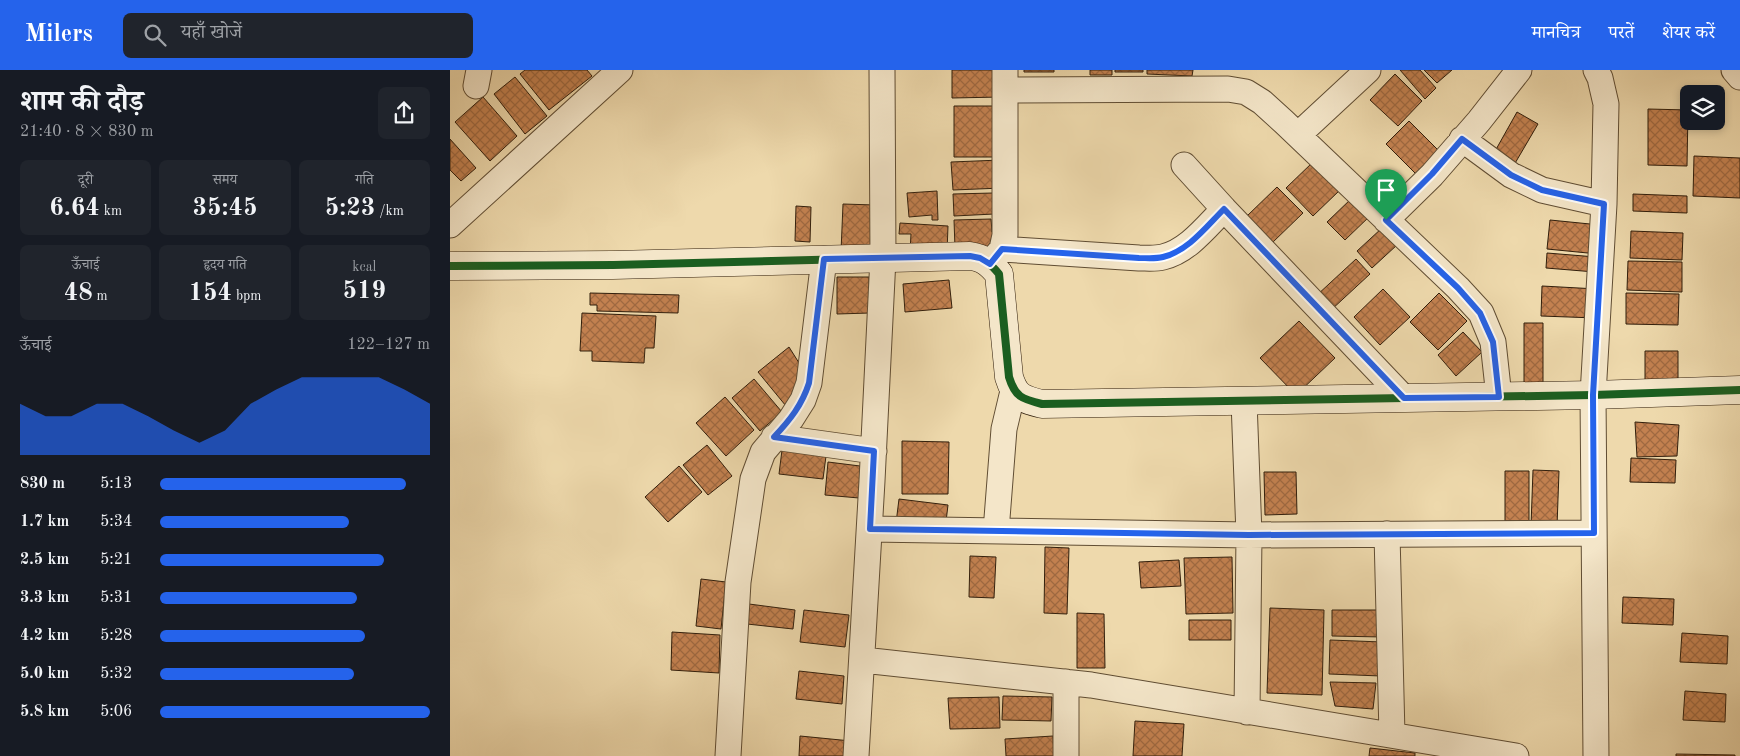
<!DOCTYPE html>
<html lang="hi">
<meta charset="utf-8">
<style>
:root{--surface:#171b24;--page:#20242c;--text:#f1f3f6;--muted:#9ea1a6;--accent:#2563eb}
body{margin:0;font-family:"Old Standard TT","Noto Serif Devanagari",serif;background:var(--page);color:var(--text);height:100vh;display:flex;flex-direction:column;font-size:19px;white-space:nowrap}
*{box-sizing:border-box;margin:0}
p{font-size:16px;color:var(--muted)}
.icon{flex:none;width:28px;height:28px;fill:none;stroke:currentColor;stroke-width:2;stroke-linecap:round;stroke-linejoin:round}
.map{position:relative;flex:1;overflow:hidden}
.sheet{display:flex;flex-direction:column;background:var(--surface);width:450px}
.sheet>*{flex:none}
.buttons{position:absolute;left:1230px;top:15px;display:grid;gap:10px}
.buttons a{display:grid;place-items:center;width:45px;height:45px;border-radius:8px;background:var(--surface);box-shadow:0 2px 8px #0003;font-size:25px}
.pin{position:absolute;display:grid;place-items:center;width:42px;height:42px;color:#fff;margin:-51px -21px;border-radius:50% 50% 50% 0;rotate:-45deg;box-shadow:0 0 5px #0007}
.pin .icon{rotate:45deg}
.round{display:grid;place-items:center;flex:none;width:52px;height:52px;border-radius:8px;background:var(--page)}
.head{display:flex;align-items:center;justify-content:space-between;height:85px;padding:0 20px}
h1{font-size:28px;font-weight:700;line-height:38px}
.stats{display:grid;grid-template-columns:repeat(3,1fr);gap:8px;height:85px;padding:5px 20px}
.stats div{display:grid;align-content:center;border-radius:8px;background:var(--page);text-align:center}
.stats b{font-size:25px;font-weight:700}
.stats small{font-size:14px;font-weight:400}
.stats p{font-size:14px}
.chart{height:140px;padding:10px 20px}
.chart p{display:flex;justify-content:space-between}
.chart svg{width:100%;height:90px;margin-top:5px;fill:var(--accent);opacity:.7}
ul{padding:0 20px;list-style:none;font-size:16px}
li{display:grid;grid-template-columns:80px 60px 1fr;align-items:center;height:38px}
li i{height:12px;border-radius:6px;background:var(--accent)}
header{display:flex;align-items:center;gap:30px;box-sizing:border-box;height:70px;padding:0 25px;background:var(--accent);color:#fff}
header strong{font-size:24px}
nav{display:flex;gap:28px;margin-inline-start:auto;font-size:18px}
.search{width:350px;height:45px;background:var(--page);display:flex;align-items:center;gap:12px;box-sizing:border-box;padding:0 18px;border-radius:8px;color:var(--muted);font-size:19px}
main{display:flex;flex:1;min-height:0}
.map>svg:first-child{display:block}
.building{fill:url(#building-cross-hatch);stroke:#311e0b}
.lines{fill:none;stroke-linecap:round;stroke-linejoin:round}
.street-casing{stroke:#604d33;stroke-width:27}
.secondary-casing{stroke:#311e0b;stroke-width:29}
.street{stroke:#f4e6c9;stroke-width:25}
.secondary{stroke:#f4e6c9;stroke-width:28}
.cycleway-casing{stroke:#f4e6c9;stroke-width:11}
.cycleway{stroke:#1b5e20;stroke-width:8}
.route-casing{stroke:#fff;stroke-width:10}
.route{stroke:#2563eb;stroke-width:6}
</style>
<header>
<strong>Milers</strong>
<div class="search"><svg class="icon" aria-label="search" viewBox="0 0 24 24"><circle cx="10" cy="10" r="6"/><path d="M15 15l6 6"/></svg>यहाँ खोजें</div>
<nav><a>मानचित्र</a><a>परतें</a><a>शेयर करें</a></nav>
</header>
<main>
<section class="sheet">
<div class="head"><div><h1>शाम की दौड़</h1><p>21:40 · 8 × 830 m</p></div><a class="round"><svg class="icon" aria-label="share" viewBox="0 0 24 24"><path d="M12 15V3M7 8l5-5 5 5M5 13v7h14v-7"/></svg></a></div>
<div class="stats">
<div><p>दूरी</p><b>6.64<small> km</small></b></div>
<div><p>समय</p><b>35:45</b></div>
<div><p>गति</p><b>5:23<small> /km</small></b></div>
</div>
<div class="stats">
<div><p>ऊँचाई</p><b>48<small> m</small></b></div>
<div><p>हृदय गति</p><b>154<small> bpm</small></b></div>
<div><p>kcal</p><b>519</b></div>
</div>
<div class="chart"><p><span>ऊँचाई</span>122–127 m</p>
<svg viewBox="0 0 160 44" preserveAspectRatio="none"><path d="M0 44V19L10 25L20 25L30 19L40 19L50 25L60 32L70 38L80 32L90 19L100 12L110 6L120 6L130 6L140 6L150 12L160 19V44z"/></svg>
</div>
<ul>
<li><b>830 m</b>5:13<i style="width:91%"></i></li>
<li><b>1.7 km</b>5:34<i style="width:70%"></i></li>
<li><b>2.5 km</b>5:21<i style="width:83%"></i></li>
<li><b>3.3 km</b>5:31<i style="width:73%"></i></li>
<li><b>4.2 km</b>5:28<i style="width:76%"></i></li>
<li><b>5.0 km</b>5:32<i style="width:72%"></i></li>
<li><b>5.8 km</b>5:06<i style="width:100%"></i></li>
</ul>
</section>
<div class="map">
<svg width="1290" height="686" viewBox="0 0 1290 686">
<defs>
<pattern id="building-cross-hatch" width="8" height="8" patternUnits="userSpaceOnUse" patternTransform="scale(1.25)"><rect width="8" height="8" fill="#c38150"/><path d="M0 0l8 8M0 8l8-8" fill="none" stroke="#9f6941"/></pattern>
</defs>
<rect width="100%" height="100%" fill="#eed9ac"/>
<filter id="stains"><feTurbulence type="fractalNoise" baseFrequency=".004" numOctaves="4"/><feColorMatrix values="0 0 0 0 .2 0 0 0 0 .09 0 0 0 0 .02 0 0 0 .5 -.17"/></filter>
<radialGradient id="worn" r=".72"><stop offset=".6" stop-color="#630" stop-opacity="0"/><stop offset="1" stop-color="#630" stop-opacity=".3"/></radialGradient>
<path class="building" d="M75,0h62l5,6 -43,34 -29,-36z
M502,0h49v27l-49,1z
M574,0h30v2h-30z
M640,0h22v5h-22z
M665,0h28v2h-28z
M697,0h46l-1,6 -45,-2z
M950,0h20l16,18 -11,11z
M974,0h28l-15,13z
M945,4l27,27 -24,25 -28,-26z
M65,7l32,39 -22,18 -31,-40z
M33,27l34,39 -27,25 -35,-39z
M504,36h50v51h-50z
M1198,39l40,1 -1,56 -39,-1z
M1067,42l21,12 -24,41 -20,-12z
M959,51l31,31 -23,23 -31,-31z
M0,69l26,29 -15,13 -11,-11z
M1244,86l46,2v40l-47,-2z
M551,90l1,28 -49,2 -2,-28z
M863,92l27,28 -27,26 -27,-28z
M827,117l26,26 -31,30 -25,-27z
M487,121l1,29h-6v-5l-23,2 -2,-24z
M543,123l1,21 -40,2 -1,-22z
M1183,124l54,2v17l-54,-2z
M903,127l18,18 -26,25 -18,-18z
M393,134l32,1 -2,49 -32,-2z
M346,136l15,1 -1,35 -15,-1z
M541,149l1,13 4,-1 1,15 -42,2 -1,-28z
M1100,150l50,5 -2,29 -51,-5z
M450,153l48,3 -1,26 -37,-1 1,-17h-12z
M932,158l15,17 -25,23 -15,-17z
M1181,161l52,2 -1,27 -52,-2z
M1097,183l49,4 -1,15 -49,-4z
M906,189l14,15 -40,37 -14,-15z
M1178,191l54,1v30l-55,-2z
M387,207h32l1,36 -33,1z
M499,210l3,28 -47,4 -2,-28z
M1092,216l55,3 -1,29 -55,-2z
M933,219l27,28 -30,28 -26,-28z
M140,223l89,2 -1,18 -81,-2v-6h-7z
M989,223l28,28 -29,29 -28,-28z
M1176,223l53,1 -1,31 -52,-1z
M132,243l74,3 -2,32h-9l-1,15 -52,-2v-10h-12z
M849,251l36,37 -39,37 -36,-37z
M1074,253h19v64h-19z
M1013,262l19,20 -26,24 -18,-21z
M339,277l17,27 -20,32 -28,-34z
M1195,281h33v29h-33z
M304,309l28,33 -22,19 -28,-33z
M275,327l29,33 -28,26 -30,-33z
M1185,352l44,3 -2,31 -40,1z
M452,371l47,1 -1,52h-46z
M257,375l25,31 -24,19 -25,-30z
M332,380l44,6 -3,23 -44,-5z
M1181,388l45,2 -1,23 -45,-1z
M378,392l32,4 -1,32 -34,-3z
M229,396l23,26 -34,30 -23,-25z
M1083,400l26,1 -2,56 -26,-1z
M1055,401h24v51l-24,-1z
M814,402h32l1,42 -32,1z
M449,429l49,6 -3,25 -49,-7z
M595,477l24,1 -2,66 -23,-1z
M520,486l26,1 -2,41 -25,-1z
M782,487l1,56 -47,1 -2,-56z
M729,490l2,26 -40,2 -2,-26z
M251,509l25,3 -5,47 -25,-3z
M1173,527l51,2 -1,26 -51,-2z
M299,534l46,6 -2,19 -46,-5z
M820,538l54,2 -2,85 -55,-2z
M354,540l45,5 -4,32 -45,-5z
M882,540h51v27l-51,-1z
M627,543l27,1 1,54h-28z
M739,550h42v20h-42z
M222,562l48,3 -1,38 -48,-3z
M1232,563l46,3 -1,28 -47,-2z
M880,570l52,2 -1,34 -52,-2z
M349,601l45,5 -2,28 -46,-5z
M880,612l46,1 -3,26 -38,-3z
M1235,621l41,3 -1,28 -42,-2z
M553,626l49,1 -1,24 -49,-1z
M549,627l1,31 -50,1 -2,-31z
M685,651l49,3 -2,32h-49z
M350,666l51,5 -1,15h-51z
M603,666l1,20h-48l-1,-17z
M920,678l45,5v3h-46z
M1226,684l59,1v1h-59z"/>
<g class="lines">
<g class="street-casing">
<path id="street" d="M1146,0l4,8 6,26 -2,100 -11,191 3,361
M1284,0l6,7
M26,16l3,-16
M555,20l223,-1 18,3 16,10 22,20 174,166 23,25 12,29 6,55
M848,65l70,-65
M1012,69l49,36 31,15 62,14
M734,95l40,44 180,189
M936,150l46,-45 47,-54 40,-51
M0,155l170,-155
M552,179l137,9c8,0 16,1 24,-1 25,-6 43,-30 61,-48
M542,191l10,-12 3,-14v-165
M794,331l5,134 -2,177
M324,367l100,14
M420,459l379,6 345,-2
M546,461l8,-102 9,-38
M937,464l5,201
M413,590l228,25 425,71
M278,686l10,-174 15,-103 10,-27 28,-33 12,-19 6,-17 15,-124
M406,686l16,-275 11,-223 -1,-188
M616,686v-74"/>
</g>
<g class="secondary-casing">
<path id="secondary" d="M0,196l163,-1 357,-9c14,2 20,7 29,18l10,103c6,20 13,22 33,27l551,-9 147,-5"/>
</g>
<use href="#street" class="street"/>
<use href="#secondary" class="secondary"/>
<g class="cycleway-casing">
<path id="cycleway" d="M0,196l163,-1 357,-9c14,2 20,7 29,18l10,103c6,20 13,22 33,27l551,-9 147,-5
M420,459l379,6 345,-2"/>
</g>
<use href="#cycleway" class="cycleway"/>
</g>
<g class="lines">
<g class="route-casing">
<path id="route" d="M1012,69l49,36 31,15 62,14 -11,191 1,138 -345,2 -379,-6 4,-78 -100,-14c16,-17 28,-32 35,-54l15,-124 146,-3 10,2 10,6 12,-15 137,9c8,0 16,1 24,-1 25,-6 43,-30 61,-48l180,189 95,-1 -6,-55 -13,-29 -22,-25 -72,-68 46,-46z"/>
</g>
<use href="#route" class="route"/>
</g>
<rect width="100%" height="100%" filter="url(#stains)"/>
<rect width="100%" height="100%" fill="url(#worn)"/>
</svg>
<div class="buttons">
<a><svg class="icon" aria-label="layers" viewBox="0 0 24 24"><path d="M12 4l9 5-9 5-9-5zM3 14l9 5 9-5"/></svg></a>
</div>
<div class="pin" style="left:936px;top:150px;background:#1e9e55"><svg class="icon" aria-label="arrive" viewBox="0 0 24 24"><path d="M6 21V4h12l-3 4 3 4H6"/></svg></div>
</div>
</main>
